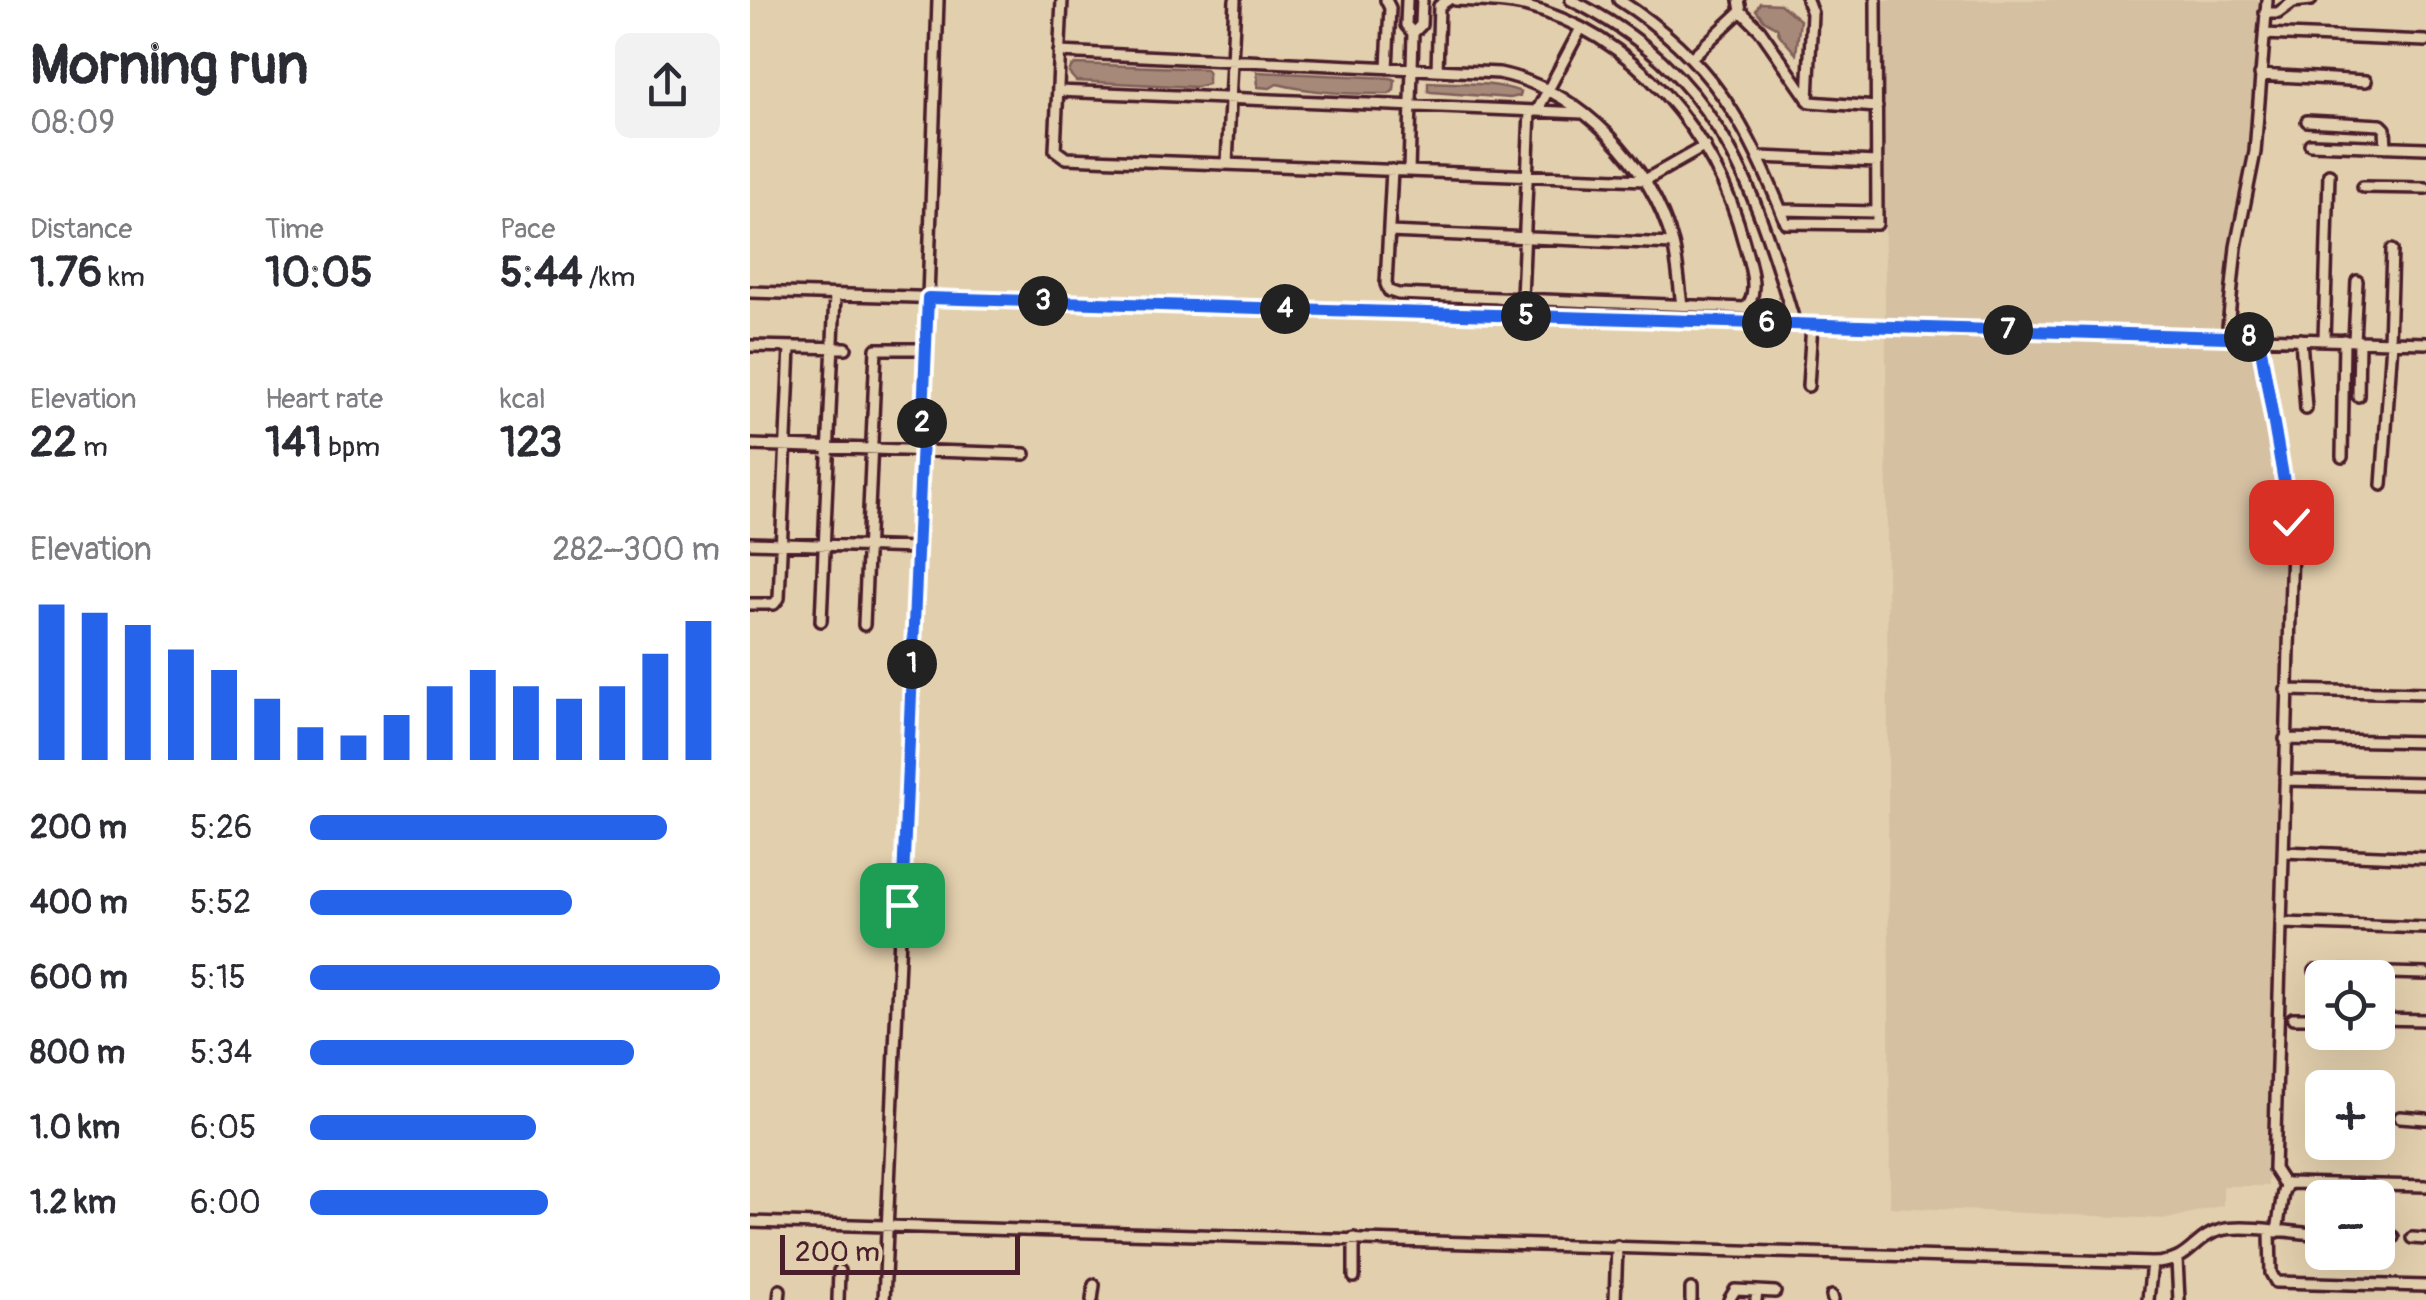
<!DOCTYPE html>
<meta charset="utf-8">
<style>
:root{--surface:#fff;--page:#f2f2f3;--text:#2b2b33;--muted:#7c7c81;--accent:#2563eb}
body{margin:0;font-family:Pangolin,sans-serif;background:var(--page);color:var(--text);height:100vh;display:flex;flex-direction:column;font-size:38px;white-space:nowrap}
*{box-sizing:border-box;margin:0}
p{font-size:32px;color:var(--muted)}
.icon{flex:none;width:55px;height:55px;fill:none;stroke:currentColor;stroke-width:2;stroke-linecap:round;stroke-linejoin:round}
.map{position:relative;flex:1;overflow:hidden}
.drawer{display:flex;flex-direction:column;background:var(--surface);width:750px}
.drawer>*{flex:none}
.buttons{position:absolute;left:1555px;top:960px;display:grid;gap:20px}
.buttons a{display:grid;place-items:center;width:90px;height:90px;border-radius:15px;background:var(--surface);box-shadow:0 10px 40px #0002;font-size:50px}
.scale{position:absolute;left:30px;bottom:25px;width:240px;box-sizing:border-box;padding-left:10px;border:5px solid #4a1f2b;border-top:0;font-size:28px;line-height:35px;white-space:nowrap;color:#4a1f2b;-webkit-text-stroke:8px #e2cfad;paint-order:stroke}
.pin{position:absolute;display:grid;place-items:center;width:85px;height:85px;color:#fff;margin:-42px;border-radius:20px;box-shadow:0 5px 15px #0006}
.km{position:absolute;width:50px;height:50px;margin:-25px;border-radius:50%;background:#222;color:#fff;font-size:28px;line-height:50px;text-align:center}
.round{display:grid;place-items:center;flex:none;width:105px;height:105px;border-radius:15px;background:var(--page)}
.summary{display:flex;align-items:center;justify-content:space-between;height:170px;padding:0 30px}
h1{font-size:55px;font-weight:800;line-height:75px}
.metrics{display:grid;grid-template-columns:repeat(3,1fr);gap:15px;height:170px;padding:10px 30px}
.metrics div{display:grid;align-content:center}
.metrics b{font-size:42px;font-weight:800}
.metrics small{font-size:28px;font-weight:400}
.metrics p{font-size:28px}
.chart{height:280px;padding:20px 30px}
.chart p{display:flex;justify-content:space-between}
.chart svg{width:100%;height:180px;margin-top:10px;stroke:var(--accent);stroke-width:6}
ul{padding:0 30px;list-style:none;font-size:32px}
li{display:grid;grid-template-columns:160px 120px 1fr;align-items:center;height:75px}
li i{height:25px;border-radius:12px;background:var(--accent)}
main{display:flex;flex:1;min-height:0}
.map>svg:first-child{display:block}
.built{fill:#d5c0a2}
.water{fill:#a68979;stroke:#815f5a;stroke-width:2.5}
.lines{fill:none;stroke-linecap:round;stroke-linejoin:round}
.minor-casing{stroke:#4a1f2b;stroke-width:16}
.minor{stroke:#e2cfad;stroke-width:9}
.route-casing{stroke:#fff;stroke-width:20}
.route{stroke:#2563eb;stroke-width:12}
</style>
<main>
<section class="drawer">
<div class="summary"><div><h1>Morning run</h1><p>08:09</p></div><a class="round"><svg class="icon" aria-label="share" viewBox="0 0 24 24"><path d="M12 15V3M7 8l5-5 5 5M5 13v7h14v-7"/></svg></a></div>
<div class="metrics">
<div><p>Distance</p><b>1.76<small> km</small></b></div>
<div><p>Time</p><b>10:05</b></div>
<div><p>Pace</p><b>5:44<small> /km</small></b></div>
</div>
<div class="metrics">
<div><p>Elevation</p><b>22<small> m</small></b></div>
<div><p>Heart rate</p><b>141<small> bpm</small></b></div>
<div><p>kcal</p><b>123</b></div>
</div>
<div class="chart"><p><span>Elevation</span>282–300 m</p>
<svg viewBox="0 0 160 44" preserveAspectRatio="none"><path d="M5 44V6M15 44V8M25 44V11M35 44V17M45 44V22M55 44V29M65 44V36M75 44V38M85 44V33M95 44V26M105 44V22M115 44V26M125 44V29M135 44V26M145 44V18M155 44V10"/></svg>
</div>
<ul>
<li><b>200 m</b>5:26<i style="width:87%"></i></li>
<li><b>400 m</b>5:52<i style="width:64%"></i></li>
<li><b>600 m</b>5:15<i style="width:100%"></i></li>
<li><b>800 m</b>5:34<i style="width:79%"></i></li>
<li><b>1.0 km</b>6:05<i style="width:55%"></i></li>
<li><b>1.2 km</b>6:00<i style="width:58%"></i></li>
</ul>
</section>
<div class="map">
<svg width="1676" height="1300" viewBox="0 0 1676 1300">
<rect width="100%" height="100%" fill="#e2cfad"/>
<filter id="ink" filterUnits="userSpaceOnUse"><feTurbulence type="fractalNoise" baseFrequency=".01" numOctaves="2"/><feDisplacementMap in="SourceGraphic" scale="20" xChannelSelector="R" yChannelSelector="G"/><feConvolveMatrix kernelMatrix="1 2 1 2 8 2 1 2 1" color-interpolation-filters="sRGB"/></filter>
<g filter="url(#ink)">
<path class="built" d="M1134,0h382l-12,151 -19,73 -9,104 -341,-11z
M1136,331l371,13 35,181 -24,661h-45v19l-56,14 -277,-12z"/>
<path class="water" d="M1010,3l20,1 20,16 -4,34 -17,-20 -2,-6 -13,-8 -8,-10z
M326,64l129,5 3,2v13l-12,3 -120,-6 -7,-8 2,-6z
M507,72l134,6 4,2 -1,10 -5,4c-38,0 -75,-1 -112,-10l-7,4 -12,-1z
M678,82c30,2 64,-1 93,10l-1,4 -10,2 -79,-6 -3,-1z"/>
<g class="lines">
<g class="minor-casing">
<path id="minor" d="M312,0l-7,150 11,8 579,22 60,-34
M636,0l4,8 -3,60
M657,0l-1,25 7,8 -4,138
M821,0c145,71 181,179 224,324
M869,0c93,59 128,124 167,223l91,1 -1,-224
M989,0l2,11 19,19 50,72 67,5
M1057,0l5,13 -4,87
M1515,13h13l15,-11 18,-2
M663,33l8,-8 1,-25
M1514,34l162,7
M309,52l440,21c81,17 152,90 174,171 5,19 6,41 9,61
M942,57l49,-46
M687,70l2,-64 9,-6
M1510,75l106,6
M308,91l524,22
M787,111l43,-81
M1557,121l74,4 4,4 1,18
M1560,144l116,4
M1010,157l117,5
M477,164l8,-164
M642,170l-6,114 3,7 9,3 347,14c16,-14 4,-46 -1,-65 -27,-107 -109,-209 -220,-237 -22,-5 -46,-5 -69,-6
M1613,187l63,1
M1031,210l96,2
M639,232l284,12
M0,292l1676,51
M772,298l8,-187
M1477,337l9,-90 19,-95 12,-152
M1509,338l30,169 3,38 -18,624 11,17
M1551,339l5,70
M1574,340l5,-166
M1604,341l3,-60
M1639,342l3,-92
M0,346l96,2
M1058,386l4,-62
M1608,396l1,-55
M0,445l275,9
M1592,457l2,-117
M1632,485l10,-143
M0,543l167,5
M0,604h24l5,-6 11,-251
M71,621l14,-326
M114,625l12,-276h50
M1536,690l140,3
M1535,739l141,3
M1535,780l141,3
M1534,852l142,6
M1533,923l143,5
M1565,971l111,3
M1543,1018h29
M1628,1019l48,1
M1650,1117l26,2
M0,1222l1402,41c40,0 39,-25 69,-33 21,-6 77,3 101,5
M1520,1231l1,42 5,9 150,4
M1527,1232l6,-40 5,-9 138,3
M1628,1237h15
M1662,1238l14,1
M1427,1260l2,40
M604,1277v-39
M1082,1296l1,4
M29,1300l1,-10
M88,1300l1,-29
M134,1300l44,-1002 10,-298
M342,1300l2,-15
M865,1300l2,-54
M941,1300v-11
M979,1300l6,-10 22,1
M1006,1300l1,-9 18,1
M1398,1300l4,-37"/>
</g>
<use href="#minor" class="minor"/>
</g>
</g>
<g class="lines" filter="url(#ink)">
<g class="route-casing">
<path id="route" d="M152,905l26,-607 1331,40 32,184"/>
</g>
<use href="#route" class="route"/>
</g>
</svg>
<div class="buttons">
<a><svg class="icon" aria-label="locate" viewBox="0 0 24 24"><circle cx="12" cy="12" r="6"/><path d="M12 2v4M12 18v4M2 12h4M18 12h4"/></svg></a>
<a>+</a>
<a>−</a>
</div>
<div class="scale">200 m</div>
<div class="pin" style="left:152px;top:905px;background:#1e9e55"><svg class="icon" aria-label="arrive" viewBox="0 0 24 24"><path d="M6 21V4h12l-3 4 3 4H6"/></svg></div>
<div class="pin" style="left:1541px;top:522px;background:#d93025"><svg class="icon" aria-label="check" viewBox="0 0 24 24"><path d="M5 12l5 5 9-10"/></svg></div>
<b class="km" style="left:162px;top:664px">1</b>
<b class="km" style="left:172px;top:423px">2</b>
<b class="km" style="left:293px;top:301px">3</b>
<b class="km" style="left:535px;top:309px">4</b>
<b class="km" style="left:776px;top:316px">5</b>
<b class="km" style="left:1017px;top:323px">6</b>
<b class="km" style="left:1258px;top:330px">7</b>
<b class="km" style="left:1499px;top:337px">8</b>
</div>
</main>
